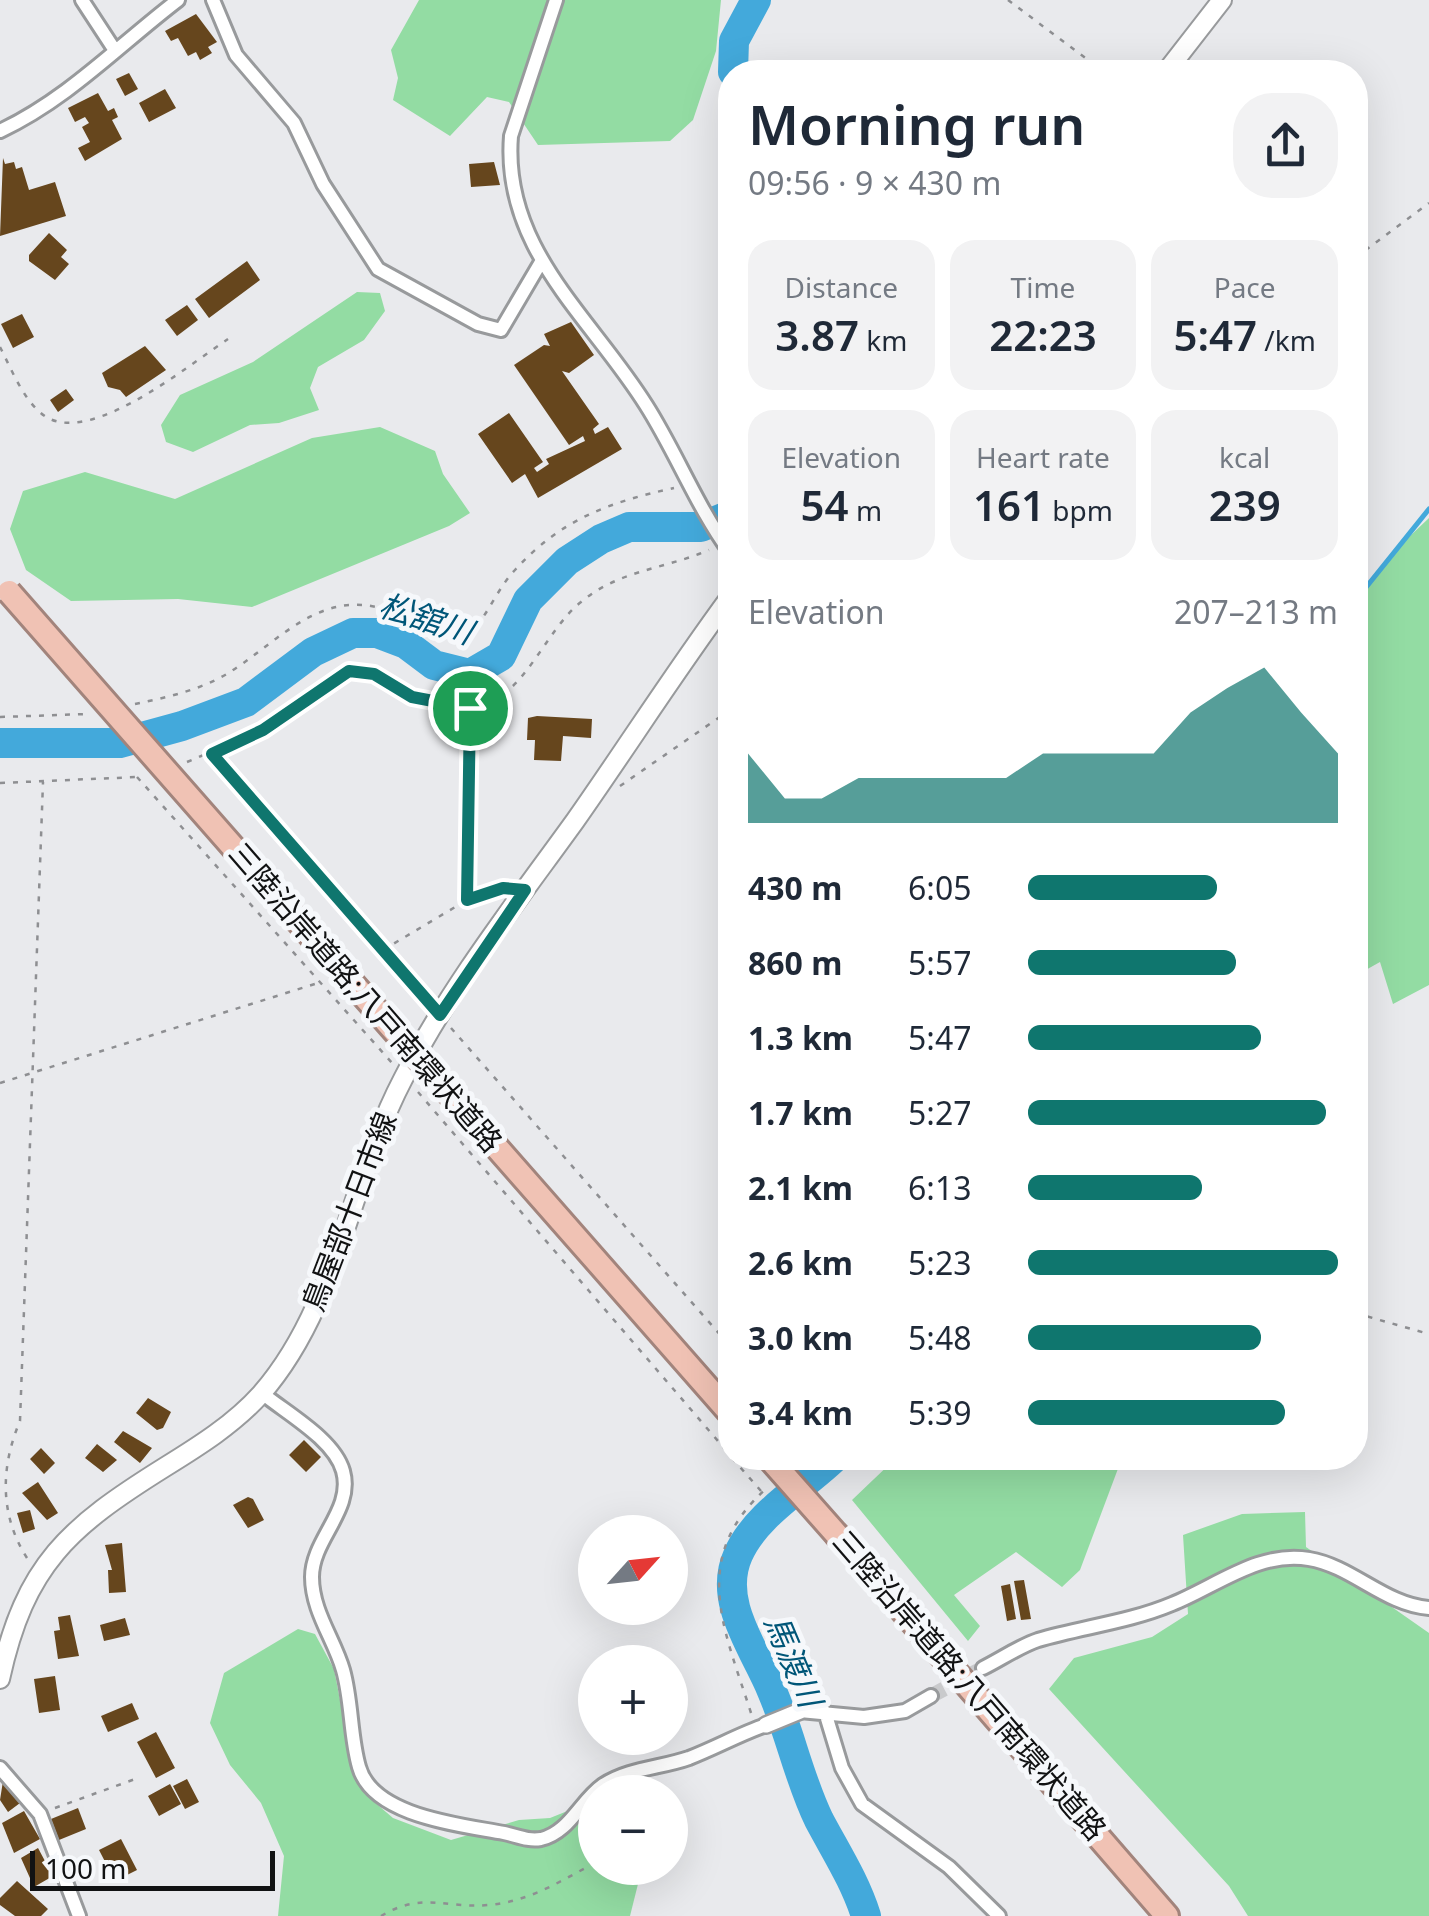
<!DOCTYPE html>
<meta charset="utf-8">
<style>
:root{--surface:#fff;--page:#f2f2f3;--text:#1f2937;--muted:#747a83;--accent:#0f766e}
body{margin:0;font-family:"Noto Sans","Noto Sans JP",sans-serif;background:var(--page);color:var(--text);height:100vh;display:flex;flex-direction:column;font-size:38px;white-space:nowrap}
*{box-sizing:border-box;margin:0}
p{font-size:32px;color:var(--muted)}
.icon{flex:none;width:55px;height:55px;fill:none;stroke:currentColor;stroke-width:2;stroke-linecap:round;stroke-linejoin:round}
.map{position:relative;flex:1;overflow:hidden}
.drawer{position:absolute;left:718px;top:60px;width:650px;height:1410px;display:flex;flex-direction:column;background:var(--surface);border-radius:40px;box-shadow:0 10px 40px #0002}
.drawer>*{flex:none}
.needle{width:65px;rotate:63deg}
.buttons{position:absolute;left:578px;top:1515px;display:grid;gap:20px}
.buttons a{display:grid;place-items:center;width:110px;height:110px;border-radius:50%;background:var(--surface);box-shadow:0 10px 40px #0002;font-size:50px}
.scale{position:absolute;left:30px;bottom:25px;width:245px;box-sizing:border-box;padding-left:10px;border:5px solid #111213;border-top:0;font-size:28px;line-height:35px;white-space:nowrap;color:#111213;-webkit-text-stroke:8px #f6f8fb;paint-order:stroke}
.pin{position:absolute;display:grid;place-items:center;width:85px;height:85px;color:#fff;margin:-42px;border:5px solid #fff;border-radius:50%;box-shadow:0 2px 10px #0007}
.round{display:grid;place-items:center;flex:none;width:105px;height:105px;border-radius:40px;background:var(--page)}
.head{display:flex;align-items:center;justify-content:space-between;height:170px;padding:0 30px}
h1{font-size:55px;font-weight:600;line-height:75px}
.figures{display:grid;grid-template-columns:repeat(3,1fr);gap:15px;height:170px;padding:10px 30px}
.figures div{display:grid;align-content:center;border-radius:25px;background:var(--page);text-align:center}
.figures b{font-size:42px;font-weight:600}
.figures small{font-size:28px;font-weight:400}
.figures p{font-size:28px}
.chart{height:280px;padding:20px 30px}
.chart p{display:flex;justify-content:space-between}
.chart svg{width:100%;height:180px;margin-top:10px;fill:var(--accent);opacity:.7}
ul{padding:0 30px;list-style:none;font-size:32px}
li{display:grid;grid-template-columns:160px 120px 1fr;align-items:center;height:75px}
li i{height:25px;border-radius:12px;background:var(--accent)}
.map>svg:first-child{display:block}
.green{fill:#93dca3}
.lines{fill:none;stroke-linecap:round;stroke-linejoin:round}
.stream{stroke:#43a9db;stroke-width:5}
.river{stroke:#43a9db;stroke-width:30}
.building{fill:#66461d}
.tertiary-tunnel{stroke:#c9cacc;stroke-width:15;stroke-dasharray:15 8;stroke-linecap:butt}
.minor-casing{stroke:#989a9c;stroke-width:18}
.tertiary-casing{stroke:#989a9c;stroke-width:20}
.secondary-casing{stroke:#989a9c;stroke-width:22}
.motorway-casing{stroke:#a2847c;stroke-width:28}
.path{stroke:#8e8f92;stroke-width:2.5;stroke-dasharray:5 8;stroke-linecap:butt}
.minor{stroke:#fff;stroke-width:12}
.tertiary{stroke:#fff;stroke-width:15}
.secondary{stroke:#fff;stroke-width:18}
.motorway{stroke:#f0c2b4;stroke-width:22}
.motorway-bridge-casing{stroke:#a2847c;stroke-width:28;stroke-linecap:butt}
.motorway-bridge{stroke:#f0c2b4;stroke-width:22}
.route-casing{stroke:#fff;stroke-width:20}
.route{stroke:#0f766e;stroke-width:12}
.labels{text-anchor:middle;stroke-width:10;stroke-linejoin:round;paint-order:stroke}
.street-label{font-size:30px;fill:#111213;stroke:#f6f8fb}
.water-label{font-size:32px;font-style:italic;fill:#005678;stroke:#f6f8fb}
</style>
<div class="map">
<svg width="1429" height="1916" viewBox="0 0 1429 1916">
<rect width="100%" height="100%" fill="#e9eaed"/>
<path class="green" d="M419,0h302l-5,51 -23,69 -23,21 -132,4 -29,-43 -22,-5 -37,39 -57,-36 5,-22 -7,-28z
M357,292l23,1 5,18 -21,29 -46,27 -8,21 9,22 -40,13 -29,2 -57,27 -27,-10 -5,-17 19,-30 73,-33z
M380,427l55,24 8,23 27,39 -21,13 -197,81 -74,-8 -107,2 -45,-31 -16,-41 13,-38 62,-19 90,27 137,-61z
M1429,518v467l-36,19 -13,-42 -25,14v-370l33,-49z
M896,1458h226l-42,112 -18,17 -46,-35 -62,43 26,31 -12,15 -116,-141z
M1305,1512l1,35 123,86v283h-181l-19,-30 -180,-197 25,-31 78,-21 36,-23 -5,-79 59,-21z
M298,1629l17,5 19,35 14,72 17,53 28,24 58,22 68,-20 31,-2 45,-18v68h47l-12,48h-352l6,-60 -23,-53 -31,-38 -20,-42 14,-50z"/>
<g class="lines">
<path class="stream" d="M1355,601l74,-92"/>
<path class="river" d="M733,72l1,-31 22,-41
M0,743h120l62,-17 64,-24 67,-50 40,-19h24l29,11 28,21 36,9 31,-18 27,-56 39,-39 34,-22 28,-12h72l29,-12
M834,1458c-30,29 -79,57 -96,97 -21,47 17,94 34,136 18,42 27,88 47,129 17,32 36,61 47,96"/>
</g>
<path class="building" d="M196,14l21,28 -9,5 4,6 -12,7 -4,-8 -8,4 -10,-18 -7,3 -6,-10z
M129,73l9,16 -13,7 -9,-17z
M165,89l11,19 -27,14 -10,-19z
M98,93l10,18 6,-3 4,9 -6,3 10,19 -37,22 -7,-13 12,-6 -8,-15 7,-4 -4,-6 -10,5 -7,-14z
M3,158l2,6 9,-2 2,7 6,-2 7,23 26,-8 11,34 -66,20z
M494,162l6,23 -29,2 -2,-23z
M49,233l18,17 -6,7 8,7 -14,16 -26,-19v-6z
M247,261l13,19 -51,38 -14,-19z
M187,305l11,15 -21,16 -12,-16z
M22,314l12,23 -21,11 -12,-24z
M571,322l23,33 -25,18 -7,-2 37,53 -6,5 2,5 13,-7 14,22 -84,49 -13,-24 -13,9 -34,-49 31,-21 34,49 -9,6 3,4 12,-8 -3,-5 39,-18 -2,-5 -14,9 -55,-80 30,-20 6,1 -6,-12z
M145,346l21,24 -40,27 -6,-7 -12,-3 -6,-14z
M66,389l8,11 -16,12 -8,-12z
M537,716l55,3 -1,19 -28,-2 -2,25 -27,-1 1,-20h-8l1,-22z
M148,1398l23,14 -8,16 -6,2 -21,-17z
M123,1431l29,17 -12,15 -26,-21z
M304,1440l17,17 -15,15 -17,-17z
M97,1444l20,16 -14,12 -18,-14z
M41,1448l14,15 -11,11 -14,-15z
M38,1482l20,31 -11,7 -25,-27z
M248,1497l5,2 11,21 -16,8 -15,-23z
M30,1510l5,19 -12,4 -6,-20z
M122,1543l4,49 -17,1 -1,-23h4l-7,-25z
M1024,1580l7,39 -10,1 -7,-39z
M1010,1584l6,35 -9,2 -6,-35z
M70,1615l9,41 -21,3 -4,-28 6,-1 -2,-13z
M125,1618l5,17 -26,6 -4,-16z
M55,1676l5,34 -21,3 -5,-34z
M132,1703l7,16 -31,13 -7,-16z
M156,1732l19,36 -19,10 -19,-36z
M187,1779l12,23 -14,7 -12,-23z
M3,1781l17,22 -12,9 -8,-12z
M170,1784l11,20 -22,12 -11,-20z
M78,1808l8,21 -27,11 -8,-21z
M24,1811l16,28 -26,14 -12,-30z
M121,1839l16,31 -22,11 -16,-31z
M38,1848l15,28 -19,11 -13,-29z
M17,1881l31,28 -7,7h-26l-15,-11v-7z"/>
<g class="lines">
<path class="tertiary-tunnel" d="M931,1696l52,-28"/>
<g class="minor-casing">
<path id="minor" d="M82,0l32,49
M213,0l23,55 58,68 29,61 55,85 100,55 23,6 40,-68
M556,0l-45,136c-9,113 80,181 135,269 30,47 51,102 84,147
M0,131c68,-32 119,-86 178,-131
M262,1393c24,20 72,46 81,78 11,39 -31,68 -31,106 0,34 22,62 31,93 9,32 7,66 16,97 14,50 104,58 145,66 14,3 23,8 37,6 28,-6 40,-39 62,-54 26,-17 58,-17 86,-27 26,-10 51,-24 77,-33
M983,1668c18,-9 37,-22 55,-28 44,-13 91,-18 134,-36 43,-17 88,-54 137,-45 43,7 76,46 120,49
M800,1711l64,6 41,-6 26,-15
M825,1712l17,56 20,36 87,63 50,49
M0,1768l40,46 39,102"/>
</g>
<g class="tertiary-casing">
<path id="tertiary" d="M766,1725l34,-14"/>
</g>
<g class="secondary-casing">
<path id="secondary" d="M1166,72l56,-72
M0,1679c25,-115 69,-152 165,-212 34,-21 69,-43 96,-73 77,-88 89,-214 142,-315 47,-92 112,-175 172,-258 52,-74 101,-151 155,-224"/>
</g>
<g class="motorway-casing">
<path id="motorway" d="M837,1535l330,381"/>
</g>
<path class="path" d="M1008,0l96,72
M1355,258l74,-55
M0,347c12,23 25,58 48,71 47,25 142,-54 180,-79
M135,704c33,-7 66,-14 95,-32 37,-23 74,-64 120,-67 38,-3 74,22 110,33l10,-4c18,-19 27,-45 45,-64 46,-51 95,-68 159,-82
M0,717l88,-3
M214,757l215,246
M187,762l76,-32 86,-59c41,5 80,43 124,37 51,-8 71,-77 108,-106 38,-32 84,-33 128,-52
M137,777l256,287
M0,783l137,-6
M620,786l110,-76
M467,900l4,-190
M383,950l84,-50 37,-12
M451,1028l279,318
M0,1083l318,-100
M418,1092l312,363
M1355,1313l74,21
M732,1458l29,33
M27,1558c-27,-42 -27,-90 -7,-137l23,-639
M751,1713c-27,-85 -63,-156 17,-226
M640,1792l6,-7
M55,1808l83,-30
M381,1916c42,-25 65,-7 107,-11 38,-3 68,-21 101,-39l6,-9"/>
<use href="#minor" class="minor"/>
<use href="#tertiary" class="tertiary"/>
<use href="#secondary" class="secondary"/>
<use href="#motorway" class="motorway"/>
<g class="motorway-bridge-casing">
<path id="motorway-bridge" d="M9,592l721,821
M769,1458l68,77"/>
</g>
<use href="#motorway-bridge" class="motorway-bridge"/>
</g>
<g class="lines">
<g class="route-casing">
<path id="route" d="M349,671l25,3 38,23 58,11 -3,192 36,-12 22,2 -85,125 -228,-261 51,-24z"/>
</g>
<use href="#route" class="route"/>
</g>
<g class="labels">
<g class="street-label">
<text transform="translate(365 998) rotate(49)" y="10">三陸沿岸道路;八戸南環状道路</text>
<text transform="translate(350 1212) rotate(-69)" y="10">鳥屋部十日市線</text>
<text transform="translate(969 1686) rotate(49)" y="10">三陸沿岸道路;八戸南環状道路</text>
</g>
<g class="water-label">
<text transform="translate(426 619) rotate(18)" y="11">松舘川</text>
<text transform="translate(793 1661) rotate(67)" y="11">馬渡川</text>
</g>
</g>
</svg>
<div class="buttons">
<a><svg class="needle" viewBox="-14 -14 28 28"><path d="M0-13l5 13h-10z" fill="#e53935"/><path d="M0 13l5-13h-10z" fill="#747a83"/></svg></a>
<a>+</a>
<a>−</a>
</div>
<div class="scale">100 m</div>
<div class="pin" style="left:470px;top:708px;background:#1e9e55"><svg class="icon" aria-label="arrive" viewBox="0 0 24 24"><path d="M6 21V4h12l-3 4 3 4H6"/></svg></div>
<section class="drawer">
<div class="head"><div><h1>Morning run</h1><p>09:56 · 9 × 430 m</p></div><a class="round"><svg class="icon" aria-label="share" viewBox="0 0 24 24"><path d="M12 15V3M7 8l5-5 5 5M5 13v7h14v-7"/></svg></a></div>
<div class="figures">
<div><p>Distance</p><b>3.87<small> km</small></b></div>
<div><p>Time</p><b>22:23</b></div>
<div><p>Pace</p><b>5:47<small> /km</small></b></div>
</div>
<div class="figures">
<div><p>Elevation</p><b>54<small> m</small></b></div>
<div><p>Heart rate</p><b>161<small> bpm</small></b></div>
<div><p>kcal</p><b>239</b></div>
</div>
<div class="chart"><p><span>Elevation</span>207–213 m</p>
<svg viewBox="0 0 160 44" preserveAspectRatio="none"><path d="M0 44V27L10 38L20 38L30 33L40 33L50 33L60 33L70 33L80 27L90 27L100 27L110 27L120 17L130 11L140 6L150 17L160 27V44z"/></svg>
</div>
<ul>
<li><b>430 m</b>6:05<i style="width:61%"></i></li>
<li><b>860 m</b>5:57<i style="width:67%"></i></li>
<li><b>1.3 km</b>5:47<i style="width:75%"></i></li>
<li><b>1.7 km</b>5:27<i style="width:96%"></i></li>
<li><b>2.1 km</b>6:13<i style="width:56%"></i></li>
<li><b>2.6 km</b>5:23<i style="width:100%"></i></li>
<li><b>3.0 km</b>5:48<i style="width:75%"></i></li>
<li><b>3.4 km</b>5:39<i style="width:83%"></i></li>
</ul>
</section>
</div>
